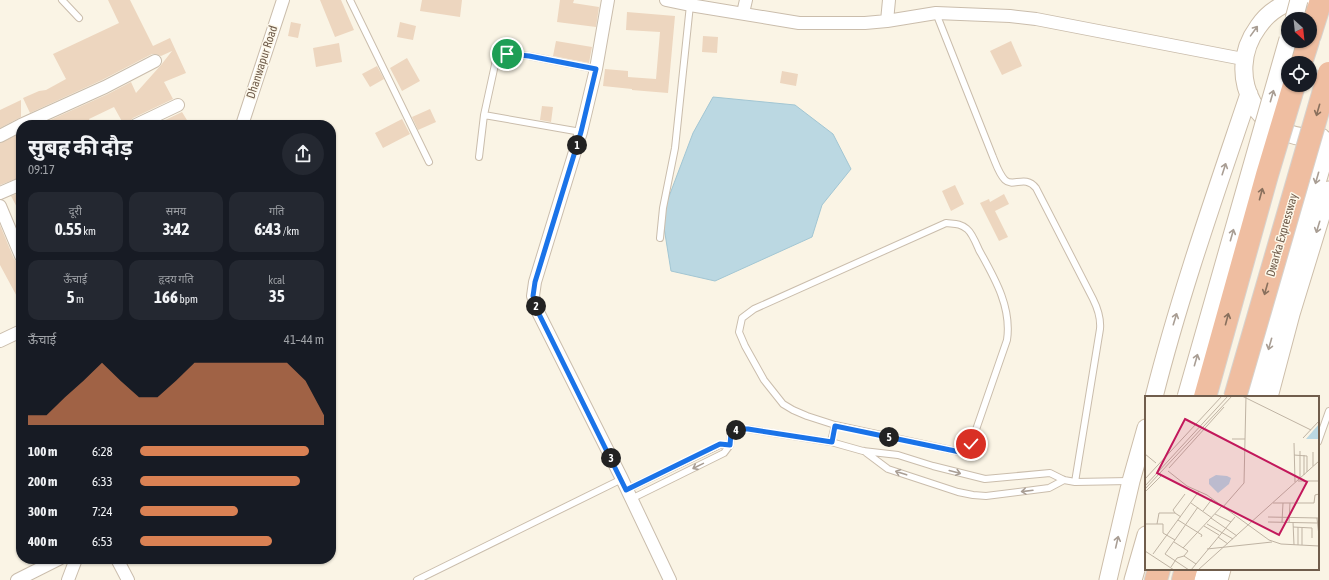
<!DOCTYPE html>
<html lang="hi">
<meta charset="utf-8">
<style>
:root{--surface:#171b24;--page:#242831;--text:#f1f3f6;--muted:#9ea1a6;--accent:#da8154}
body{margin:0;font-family:"Asap Condensed","Noto Sans Devanagari",sans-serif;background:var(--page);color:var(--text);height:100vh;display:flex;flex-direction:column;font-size:15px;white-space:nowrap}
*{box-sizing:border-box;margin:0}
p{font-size:13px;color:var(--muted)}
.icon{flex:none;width:22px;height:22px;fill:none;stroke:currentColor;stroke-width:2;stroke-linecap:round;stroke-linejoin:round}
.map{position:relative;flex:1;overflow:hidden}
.panel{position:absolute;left:16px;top:120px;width:320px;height:444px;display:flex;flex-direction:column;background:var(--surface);border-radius:16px;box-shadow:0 1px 3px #0004}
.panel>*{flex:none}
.needle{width:26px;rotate:153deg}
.controls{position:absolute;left:1281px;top:12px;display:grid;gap:8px}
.controls a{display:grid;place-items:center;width:36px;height:36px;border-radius:50%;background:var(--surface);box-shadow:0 1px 3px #0004;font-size:20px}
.pin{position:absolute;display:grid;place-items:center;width:34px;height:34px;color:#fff;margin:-17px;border:2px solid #fff;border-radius:50%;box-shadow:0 1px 4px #0007}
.km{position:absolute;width:20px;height:20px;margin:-10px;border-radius:50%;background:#222;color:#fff;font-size:11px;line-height:20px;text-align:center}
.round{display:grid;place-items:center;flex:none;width:42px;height:42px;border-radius:21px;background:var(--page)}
.overview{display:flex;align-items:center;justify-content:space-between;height:68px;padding:0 12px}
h1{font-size:22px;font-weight:700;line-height:30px}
.figures{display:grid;grid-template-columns:repeat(3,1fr);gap:6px;height:68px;padding:4px 12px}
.figures div{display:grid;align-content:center;border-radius:10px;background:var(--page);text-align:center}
.figures b{font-size:17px;font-weight:700}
.figures small{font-size:11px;font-weight:400}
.figures p{font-size:11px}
.chart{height:112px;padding:8px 12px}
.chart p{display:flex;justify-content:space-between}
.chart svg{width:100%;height:72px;margin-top:4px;fill:var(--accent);opacity:.7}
ul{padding:0 12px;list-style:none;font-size:13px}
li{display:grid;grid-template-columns:64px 48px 1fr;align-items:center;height:30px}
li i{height:10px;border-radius:5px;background:var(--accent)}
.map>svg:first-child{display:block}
.water{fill:#bbd8e2;stroke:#a2c6d3}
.building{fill:#edd6bf}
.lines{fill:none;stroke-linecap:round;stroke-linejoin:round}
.lane-casing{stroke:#cabdac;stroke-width:8}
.street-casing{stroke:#cabdac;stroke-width:14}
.secondary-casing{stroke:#cdbeaa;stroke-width:19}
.highway-casing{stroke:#d7d2cd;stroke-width:24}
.lane{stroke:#fff;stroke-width:6}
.street{stroke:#fff;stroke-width:12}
.secondary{stroke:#fff;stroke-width:17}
.highway{stroke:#efbea1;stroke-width:22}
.secondary-bridge-casing{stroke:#cdbeaa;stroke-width:19;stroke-linecap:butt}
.highway-bridge-casing{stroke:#d7d2cd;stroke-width:24;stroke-linecap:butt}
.secondary-bridge{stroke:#fff;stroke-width:17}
.highway-bridge{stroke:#efbea1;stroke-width:22}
.oneway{stroke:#a99e94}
.oneway2{stroke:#89705d}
.route-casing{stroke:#fff;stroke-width:8}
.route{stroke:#1a73e8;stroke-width:5}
.labels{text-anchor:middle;stroke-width:3;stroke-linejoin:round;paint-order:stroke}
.street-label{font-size:12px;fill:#705d4c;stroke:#fdf8ea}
.inset-road{fill:none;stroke:#bfb3a3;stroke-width:1}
.view{fill:#c2185b;fill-opacity:0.15;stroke:#c2185b;stroke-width:2}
.inset-edge{fill:none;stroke:#705d4c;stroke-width:2}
</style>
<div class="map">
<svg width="1329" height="580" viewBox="0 0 1329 580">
<rect width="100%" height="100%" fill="#faf4e5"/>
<path class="water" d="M713,97l82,8 38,29 18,35 -29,36 -10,32 -97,44 -44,-10 -9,-56 31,-82z"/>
<path class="building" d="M108,0h22l23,46 17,-8 16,35 -22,9 9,17 -40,19 -3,3 -1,4h-5l-10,-18 -25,12 3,6h-53l69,-31 23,-12 5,11 25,-28 11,-14 -11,5 -5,-2h-4l-50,26 -72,33 -7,-15 16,-7 7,-1 20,-11 -13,-25 66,-31z
M320,0h21l13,30 -19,7z
M422,0h40l-2,17 -40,-6z
M560,0h14l-1,3 26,4 -3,20 -39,-5z
M627,12l48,4 -7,77 -36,-3v-1l-29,-3 2,-17 23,2v6l28,2 4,-47 -34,-2z
M291,22l10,2 -3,14 -10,-2z
M400,22l16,4 -3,14 -16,-3z
M703,36l15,1 -1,16 -15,-1z
M556,41l36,6 -3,16 -36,-7z
M1011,41l11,25 -20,9 -12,-24z
M339,43l3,19 -26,5 -3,-19z
M407,58l13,23 -18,10 -12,-23z
M377,66l7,13 -14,8 -8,-13z
M782,71l16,3 -2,12 -16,-3z
M21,100v17l-21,11v-18z
M542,106l11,1 -2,15 -11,-2z
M430,109l6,13 -18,8 -6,-13z
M182,112l8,13h-30l-1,-2z
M402,119l8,15 -27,14 -8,-15z
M21,133v44l-21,8v-42z
M955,185l9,19 -13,7 -9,-20z
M21,192v23l-10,-19z
M1004,194l5,10 -14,7 13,26 -9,4 -19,-38 9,-4 1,3z
M0,225l14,34 3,3 4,1v41l-21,-39z"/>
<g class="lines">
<g class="lane-casing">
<path id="lane" d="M62,0l17,18
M350,0l79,162
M936,13l57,144c3,7 6,17 12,23 8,8 20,-6 31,8l57,111c5,10 8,19 7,30l-25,153
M484,115l97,17
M479,157l5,-42 12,-55 4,-5 7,-1 22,2 67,13
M946,223c8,1 14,0 21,6 5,4 9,14 12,21 15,27 33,57 28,90l-36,104 -5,6 -6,2 -125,-27 -28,-9 -14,-6 -10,-6 -19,-24 -19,-34 -6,-14 3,-14 12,-9z
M660,238l3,-30 12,-60 15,-143
M831,442l4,-17
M1318,442l11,-31
M864,451l24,18 70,23 15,3 13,1 63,-8 15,-8
M626,490l94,-45h10
M631,499l93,-46 6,-8 1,-12 8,-4h9l83,13 32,9 35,4 35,11 52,13 65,-6 14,7 11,2 54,-1
M417,580l205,-101"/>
</g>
<g class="street-casing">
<path id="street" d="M608,0l-12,69 -15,63 -46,150 -2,14 5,16 84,167 48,101
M666,0l24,5 109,18h66l22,-2 49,-8 74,3 26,3 207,40
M743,13l3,-13
M887,21l2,-21
M21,125l84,-38 50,-26
M136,125l42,-20
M242,125l41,-125
M0,136l21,-11
M0,193l21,-9
M0,206l21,50
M0,341l21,-10
M117,559l11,21
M17,580l42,-21
M68,580l8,-21"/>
</g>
<g class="secondary-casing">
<path id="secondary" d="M1301,0c-6,2 -13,3 -18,5 -10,5 -19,13 -25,22 -36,49 1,117 63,110
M1154,397c26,-103 61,-202 95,-303
M1255,397l74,-256
M1269,397l22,-83 38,-124
M1108,580l23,-99 15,-53
M1133,580l13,-45
M1203,580l3,-11
M1219,580l3,-11"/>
</g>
<g class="highway-casing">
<path id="highway" d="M1310,35l11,-35
M1301,63l7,-22
M1156,580l3,-11
M1183,580l3,-11"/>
</g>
<use href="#lane" class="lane"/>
<use href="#street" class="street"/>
<use href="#secondary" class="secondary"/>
<use href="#highway" class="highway"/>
<g class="secondary-bridge-casing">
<path id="secondary-bridge" d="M1294,19l5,-19
M1186,397l102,-358"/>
</g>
<g class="highway-bridge-casing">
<path id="highway-bridge" d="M1205,397l62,-222 27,-90
M1235,397l94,-324"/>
</g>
<use href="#secondary-bridge" class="secondary-bridge"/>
<use href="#highway-bridge" class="highway-bridge"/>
</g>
<defs><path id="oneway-shaft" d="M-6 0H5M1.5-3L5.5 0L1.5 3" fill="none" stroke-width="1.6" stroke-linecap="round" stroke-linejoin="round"/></defs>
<g class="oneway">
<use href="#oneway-shaft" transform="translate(1254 31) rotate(-54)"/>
<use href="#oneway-shaft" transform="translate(1272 96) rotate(-74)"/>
<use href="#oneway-shaft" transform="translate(1224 169) rotate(-72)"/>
<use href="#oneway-shaft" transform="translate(1317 178) rotate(106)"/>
<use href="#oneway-shaft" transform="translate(1318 227) rotate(107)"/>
<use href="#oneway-shaft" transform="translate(1232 235) rotate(-74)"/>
<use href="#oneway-shaft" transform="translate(1175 319) rotate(-73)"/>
<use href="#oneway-shaft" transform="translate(1270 344) rotate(106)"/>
<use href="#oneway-shaft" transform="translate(1196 360) rotate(-74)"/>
<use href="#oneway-shaft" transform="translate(698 466) rotate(154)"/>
<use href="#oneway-shaft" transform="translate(955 472) rotate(15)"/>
<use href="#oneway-shaft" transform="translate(901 473) rotate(-162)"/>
<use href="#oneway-shaft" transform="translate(1027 491) rotate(173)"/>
<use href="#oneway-shaft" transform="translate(1117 542) rotate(-77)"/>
</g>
<g class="oneway2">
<use href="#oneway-shaft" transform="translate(1318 110) rotate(106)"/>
<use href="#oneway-shaft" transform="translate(1261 194) rotate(-75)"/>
<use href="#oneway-shaft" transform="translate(1266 289) rotate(106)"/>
<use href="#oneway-shaft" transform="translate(1227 319) rotate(-75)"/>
</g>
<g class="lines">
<g class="route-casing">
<path id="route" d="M507,54l22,2 67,13 -15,63 -46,150 -2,14 5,16 88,178 94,-46 10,1 1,-12 8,-4h9l84,13 3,-16 125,26 6,-2 5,-6"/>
</g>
<use href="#route" class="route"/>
</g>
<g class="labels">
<g class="street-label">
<text transform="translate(262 62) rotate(-72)" y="4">Dhanwapur Road</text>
<text transform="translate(1282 235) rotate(-74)" y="4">Dwarka Expressway</text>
</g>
</g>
<g transform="translate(1145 396)">
<rect width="174" height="174" fill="#faf4e5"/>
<path d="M174,28v15h-13zM71,79l11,1 4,2 -2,6 -11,9 -9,-9v-5z" fill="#bbd8e2"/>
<path class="inset-road" d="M97,0l69,34M158,42l16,-17M87,43h13M149,47l1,39M155,55v27M0,58l11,9M149,59l13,1v16M159,59v20M168,70v-14M24,72l55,-61M23,75l19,15 20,9 62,45 12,4 38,2M0,83l77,-83M153,85h21M0,90l83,-90M0,93l87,-93M0,96l17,-17M46,107l21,15M128,107h41l1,-8 4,-1M78,111l21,-24 2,-87M58,115l9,-12M30,117l-2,-3 12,-16M70,118l16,8M123,121l51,1M66,122l26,18M172,122l2,18M33,124l24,15 -1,2M123,126l49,1M137,126l1,-19M144,126l1,-19M148,126l1,23M0,128h18v9l12,7M12,128l2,-11h16l6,4M62,128l26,15M59,130l15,9M148,131l19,1v10M153,131v18M73,141l10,7M157,149v-17M38,152l39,-42M62,153l65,-7M0,155l29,19M8,158l46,-63M39,160l12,8M26,171l6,-9 7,-2 4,-5 -14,-9M44,174l-24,-16 33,-47M46,174l44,-53M53,174l121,-109"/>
<path class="view" d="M40,23l122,63 -28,53 -122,-62z"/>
<rect width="174" height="174" class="inset-edge"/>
</g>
</svg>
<div class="controls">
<a><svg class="needle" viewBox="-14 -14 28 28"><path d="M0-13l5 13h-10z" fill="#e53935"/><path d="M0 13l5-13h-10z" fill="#9ea1a6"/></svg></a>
<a><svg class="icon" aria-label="locate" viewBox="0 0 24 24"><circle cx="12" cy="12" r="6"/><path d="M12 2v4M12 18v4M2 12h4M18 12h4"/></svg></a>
</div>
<div class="pin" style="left:507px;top:54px;background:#1e9e55"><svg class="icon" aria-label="arrive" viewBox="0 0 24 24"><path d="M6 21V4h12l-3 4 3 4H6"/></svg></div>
<div class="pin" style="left:971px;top:444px;background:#d93025"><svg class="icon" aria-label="check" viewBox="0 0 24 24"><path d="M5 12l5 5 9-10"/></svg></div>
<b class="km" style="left:577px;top:145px">1</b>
<b class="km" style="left:536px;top:306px">2</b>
<b class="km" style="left:611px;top:458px">3</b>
<b class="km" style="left:736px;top:430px">4</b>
<b class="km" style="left:889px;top:437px">5</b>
<section class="panel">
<div class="overview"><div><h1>सुबह की दौड़</h1><p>09:17</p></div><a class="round"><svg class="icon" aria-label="share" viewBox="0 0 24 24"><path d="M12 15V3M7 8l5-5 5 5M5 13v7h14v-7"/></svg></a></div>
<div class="figures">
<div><p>दूरी</p><b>0.55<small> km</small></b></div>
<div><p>समय</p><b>3:42</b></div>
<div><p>गति</p><b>6:43<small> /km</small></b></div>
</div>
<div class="figures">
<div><p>ऊँचाई</p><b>5<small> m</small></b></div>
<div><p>हृदय गति</p><b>166<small> bpm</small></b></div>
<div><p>kcal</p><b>35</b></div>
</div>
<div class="chart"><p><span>ऊँचाई</span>41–44 m</p>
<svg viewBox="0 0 160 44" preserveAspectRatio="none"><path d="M0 44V38L10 38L20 27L30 17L40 6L50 17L60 27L70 27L80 17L90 6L100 6L110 6L120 6L130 6L140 6L150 17L160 38V44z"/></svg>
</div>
<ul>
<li><b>100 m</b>6:28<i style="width:92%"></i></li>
<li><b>200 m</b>6:33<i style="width:87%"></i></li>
<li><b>300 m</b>7:24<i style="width:53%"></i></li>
<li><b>400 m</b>6:53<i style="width:72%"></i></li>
</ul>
</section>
</div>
